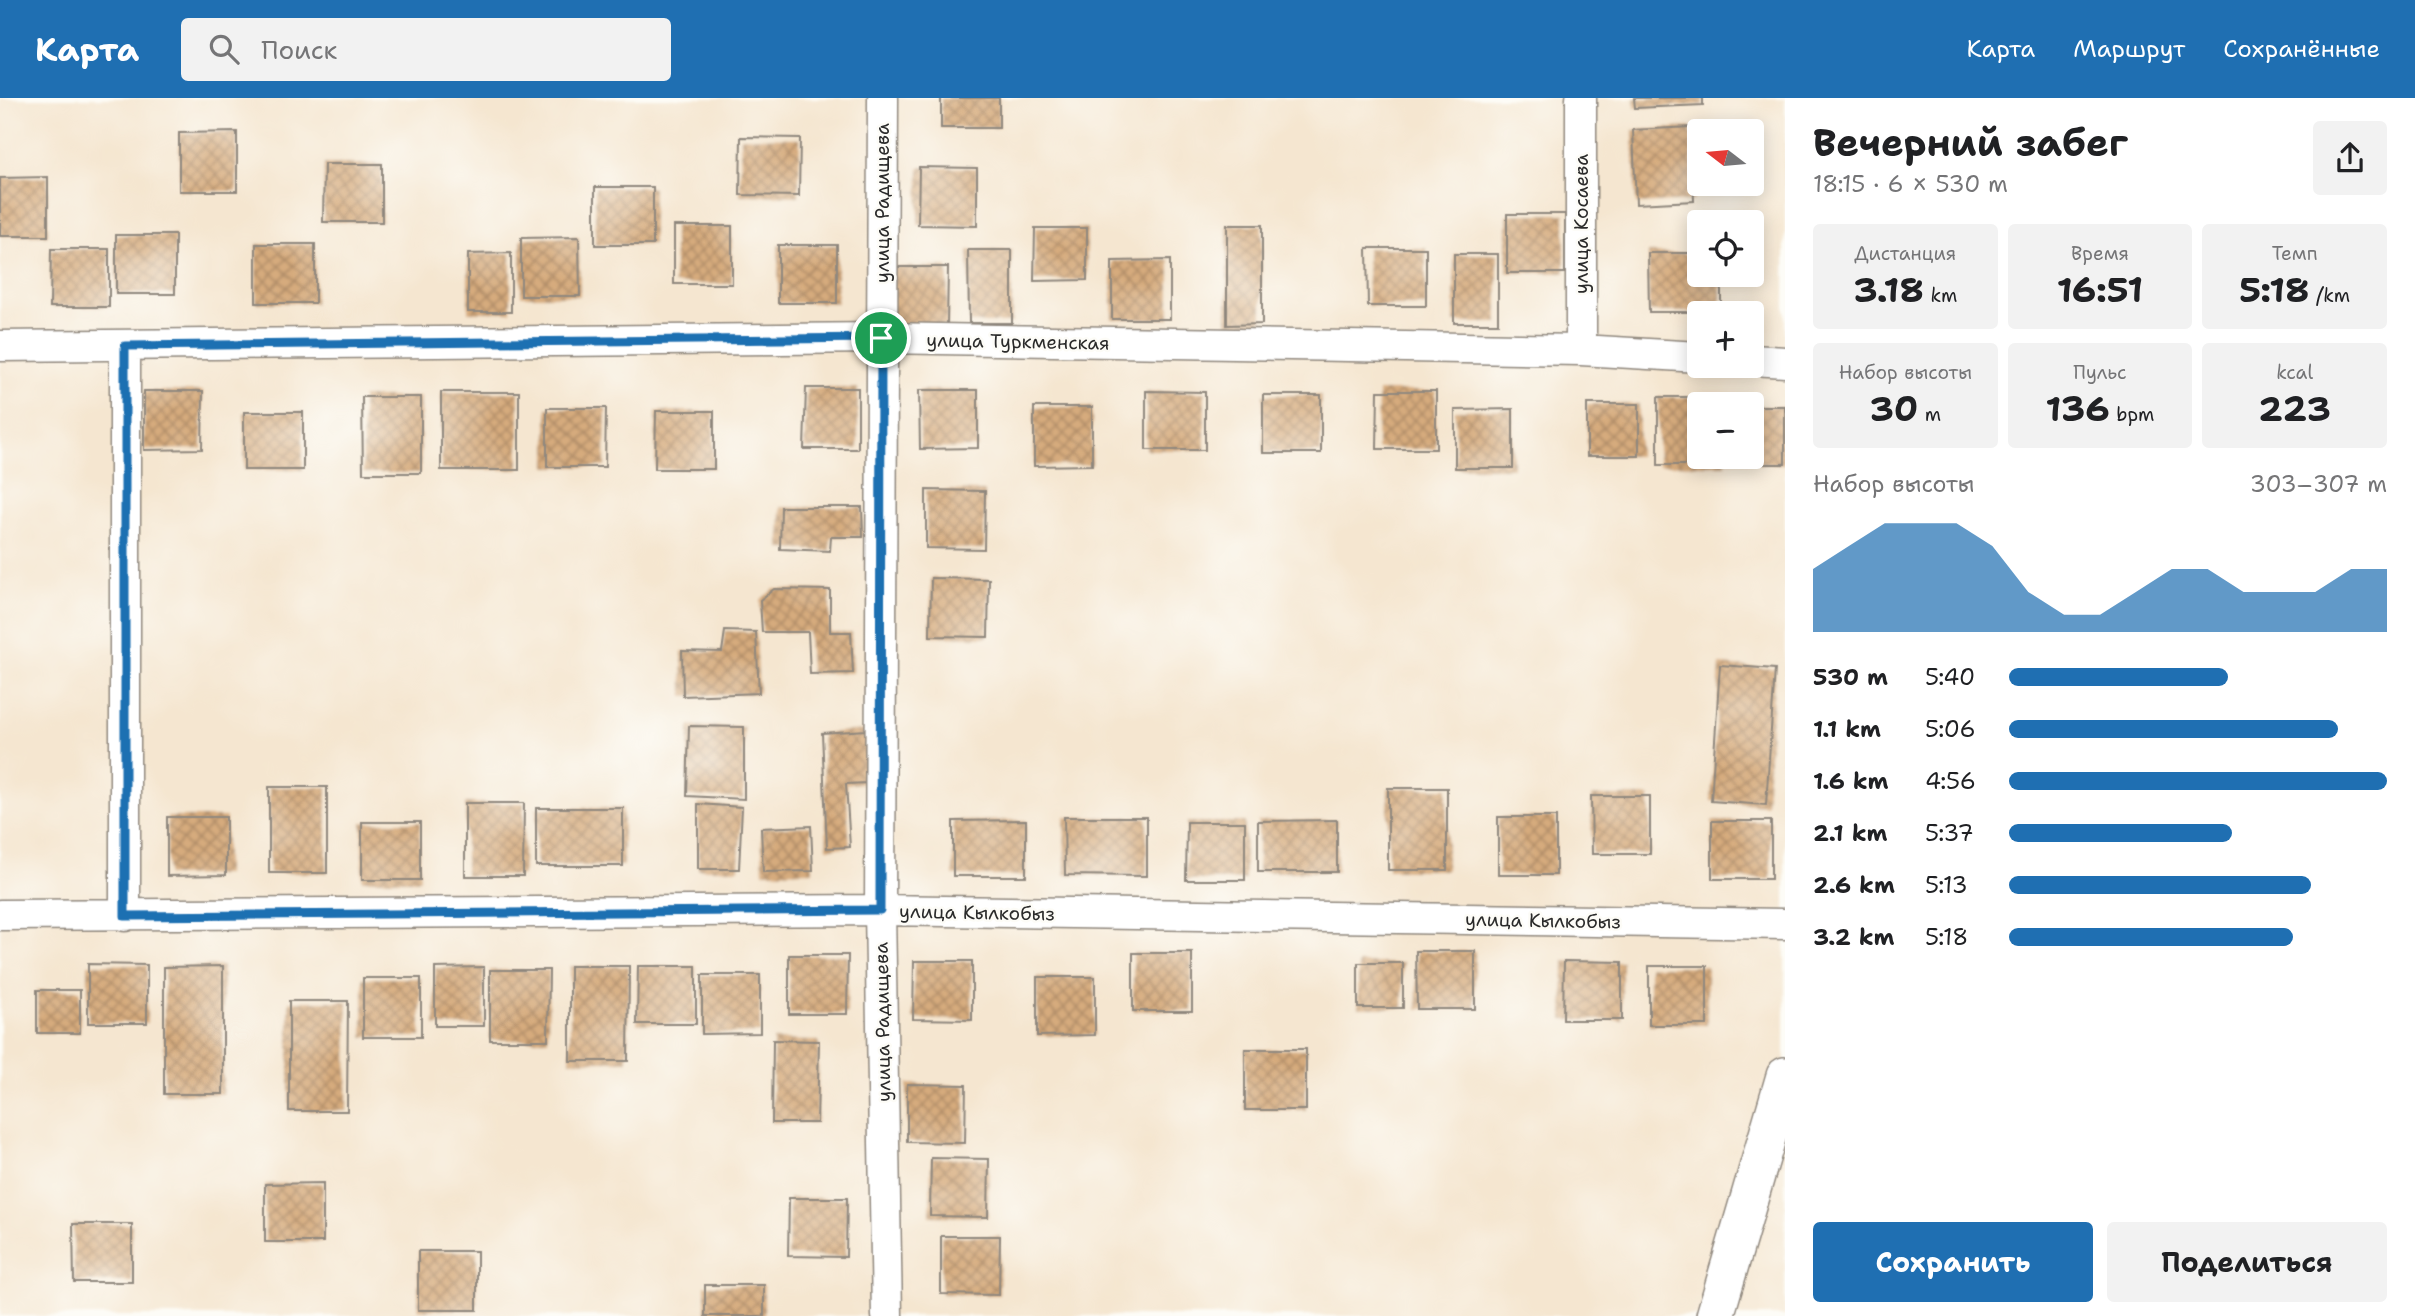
<!DOCTYPE html>
<html lang="ru">
<meta charset="utf-8">
<style>
:root{--surface:#fff;--page:#f2f2f2;--text:#202124;--muted:#757577;--accent:#1f6fb2}
body{margin:0;font-family:"Shantell Sans",sans-serif;background:var(--page);color:var(--text);height:100vh;display:flex;flex-direction:column;font-size:26px;white-space:nowrap}
*{box-sizing:border-box;margin:0}
p{font-size:23px;color:var(--muted)}
.icon{flex:none;width:38px;height:38px;fill:none;stroke:currentColor;stroke-width:2;stroke-linecap:round;stroke-linejoin:round}
.map{position:relative;flex:1;overflow:hidden}
.sheet{display:flex;flex-direction:column;background:var(--surface);width:630px}
.sheet>*{flex:none}
.needle{width:46px;rotate:286deg}
.fabs{position:absolute;left:1687px;top:21px;display:grid;gap:14px}
.fabs a{display:grid;place-items:center;width:77px;height:77px;border-radius:7px;background:var(--surface);box-shadow:0 4px 18px #0003;font-size:35px}
.pin{position:absolute;display:grid;place-items:center;width:60px;height:60px;color:#fff;margin:-30px;border:4px solid #fff;border-radius:50%;box-shadow:0 2px 7px #0007}
.round{display:grid;place-items:center;flex:none;width:74px;height:74px;border-radius:7px;background:var(--page)}
.overview{display:flex;align-items:center;justify-content:space-between;height:119px;padding:0 28px}
h1{font-size:38px;font-weight:700;line-height:52px}
.metrics{display:grid;grid-template-columns:repeat(3,1fr);gap:10px;height:119px;padding:7px 28px}
.metrics div{display:grid;align-content:center;border-radius:7px;background:var(--page);text-align:center}
.metrics b{font-size:35px;font-weight:700}
.metrics small{font-size:19px;font-weight:400}
.metrics p{font-size:19px}
.chart{height:196px;padding:14px 28px}
.chart p{display:flex;justify-content:space-between}
.chart svg{width:100%;height:126px;margin-top:7px;fill:var(--accent);opacity:.7}
.action{display:flex;gap:14px;margin-top:auto;padding:14px 28px}
.action a{flex:1;height:80px;border-radius:7px;background:var(--accent);color:#fff;font-size:28px;font-weight:700;line-height:80px;text-align:center}
.action a+a{background:var(--page);color:var(--text)}
ul{padding:0 28px;list-style:none;font-size:23px}
li{display:grid;grid-template-columns:112px 84px 1fr;align-items:center;height:52px}
li i{height:18px;border-radius:9px;background:var(--accent)}
header{display:flex;align-items:center;gap:42px;box-sizing:border-box;height:98px;padding:0 35px;background:var(--accent);color:#fff}
header strong{font-size:33px}
nav{display:flex;gap:38px;margin-inline-start:auto;font-size:24px}
.search{width:490px;height:63px;background:var(--page);display:flex;align-items:center;gap:18px;box-sizing:border-box;padding:0 24px;border-radius:7px;color:var(--muted);font-size:26px}
main{display:flex;flex:1;min-height:0}
.map>svg:first-child{display:block}
.building{fill:url(#building-cross-hatch)}
.lines{fill:none;stroke-linecap:round;stroke-linejoin:round}
.minor-casing{stroke:#90887e;stroke-width:33}
.tertiary-casing{stroke:#90887e;stroke-width:40}
.minor{stroke:#fff;stroke-width:30}
.tertiary{stroke:#fff;stroke-width:37}
.route-casing{stroke:#fff;stroke-width:14}
.route{stroke:#1f6fb2;stroke-width:9}
.labels{text-anchor:middle;stroke-width:5;stroke-linejoin:round;paint-order:stroke}
.street-label{font-size:19px;fill:#2b2b2b;stroke:#fdfcf7}
</style>
<header>
<strong>Карта</strong>
<div class="search"><svg class="icon" aria-label="search" viewBox="0 0 24 24"><circle cx="10" cy="10" r="6"/><path d="M15 15l6 6"/></svg>Поиск</div>
<nav><a>Карта</a><a>Маршрут</a><a>Сохранённые</a></nav>
</header>
<main>
<div class="map">
<svg width="1785" height="1218" viewBox="0 0 1785 1218">
<defs>
<pattern id="building-cross-hatch" width="8" height="8" patternUnits="userSpaceOnUse" patternTransform="scale(1.75)"><rect width="8" height="8" fill="#d6ab7d"/><path d="M0 0l8 8M0 8l8-8" fill="none" stroke="#ae8b67"/></pattern>
</defs>
<rect width="100%" height="100%" fill="#fdfcf7"/>
<filter id="ink" filterUnits="userSpaceOnUse"><feTurbulence type="fractalNoise" baseFrequency=".0143" numOctaves="2"/><feDisplacementMap in="SourceGraphic" scale="14" xChannelSelector="R" yChannelSelector="G"/><feConvolveMatrix kernelMatrix="1 2 1 2 8 2 1 2 1" color-interpolation-filters="sRGB"/></filter>
<filter id="wash" filterUnits="userSpaceOnUse"><feTurbulence type="fractalNoise" baseFrequency=".00686" numOctaves="4" result="noise"/><feDisplacementMap in="SourceGraphic" scale="28" xChannelSelector="R" yChannelSelector="G"/><feGaussianBlur stdDeviation="1.57" result="paint"/><feColorMatrix in="noise" values="0 0 0 0 0 0 0 0 0 0 0 0 0 0 0 0 0 1.4 0 .05"/><feComposite in="paint" operator="in"/></filter>
<g filter="url(#wash)">
<rect width="100%" height="100%" fill="#f5e6d0"/>
<g id="blocks">
<path class="building" d="M941,0h58v30h-58z
M1634,0h69v7l-68,3z
M1691,29l3,74 -58,3 -3,-74z
M237,34v59h-58v-58z
M741,39l59,1 -1,58 -59,-1z
M324,66h58v58h-59z
M919,69l58,1v58l-59,-1z
M48,79v59h-48v-58z
M595,89h58v58h-58z
M1507,116h58v59h-58z
M1227,127h35v99l-35,1z
M674,128h58v58h-58z
M1035,130h52v52l-53,1z
M116,137h59v59h-59z
M579,139l1,59h-59v-58z
M256,146h59v59h-59z
M778,147h59v58h-59z
M1367,150h59v58h-58z
M51,151h58v58h-59z
M968,152h44v73h-43z
M511,155v59h-43v-58z
M1648,155h51v22h22v37h-72z
M1454,156h44v69h-44z
M1170,162v59h-58v-58z
M889,169h59l-1,59 -58,-1z
M806,290h52v61h-54z
M919,292h59v58l-58,1z
M144,293h59l-1,58 -58,1z
M1146,293l59,1v58h-59z
M1378,293h58v58h-59z
M441,294h78v78h-78z
M1263,297h58v58h-58z
M362,299h59v76h-58z
M1658,299h69v7h-28v53h27v8h-68z
M1587,306h52v52h-52z
M1759,308h26v58h-27z
M1034,309h58v58l-58,1z
M547,310h59l-1,59h-58z
M1513,311v59h-58v-58z
M656,313h58v58h-59z
M244,314h59v58h-59z
M926,392l59,1 -1,58 -58,-1z
M781,409h81l1,30h-32l-1,14 -50,-2z
M931,480l58,1 -1,58 -58,-1z
M774,491l56,1v42h21l2,41 -43,1 -2,-42h-46l-2,-32z
M725,533l31,1 3,61 -76,3 -1,-45 40,1z
M1720,567l55,4 -9,136 -55,-4z
M689,628l55,1v72l-57,-3z
M866,632l2,53 -22,1 4,63 -23,1 -5,-115z
M269,689h58v86h-58z
M1388,690h59v82h-59z
M1591,698h59v58h-58z
M465,705h59l-1,73h-58z
M698,706l44,3 -3,62h-41z
M536,710h87v58h-87z
M167,719h59v58l-59,1z
M1064,719h83v59l-82,-1z
M1498,719h58v58h-58z
M1026,722v56h-73v-55z
M1337,722v52h-79v-51z
M1712,723h59v58h-59z
M362,724h58v58h-58z
M1187,724h58v58h-59z
M811,728l2,45 -50,1 -2,-44z
M1416,853h59v58h-58z
M1133,855h59v58h-59z
M789,857h59l-1,59h-58z
M914,863h58v59l-59,-1z
M1564,863l58,1v58h-59z
M1358,865h45v45h-45z
M88,866l59,1v58h-59z
M223,868v128h-59v-127z
M570,868h59l-1,95h-58z
M638,868h58v58h-59z
M1649,868h58v59h-58z
M484,869v59h-49v-58z
M490,872h59l-1,70h-58z
M702,877h58v58l-58,1z
M1037,879h58v58l-58,1z
M363,880h58v59h-58z
M37,892h43v43h-43z
M289,903h59l-1,110h-58z
M773,942l46,1 -2,82h-45z
M1245,951h61v61h-61z
M907,986l59,1 -1,58 -58,-1z
M931,1060l58,1 -1,58 -58,-1z
M323,1085v59h-58v-58z
M789,1100h58l-1,59 -58,-1z
M73,1126h59v58h-58z
M941,1138h59l-1,59 -58,-1z
M418,1153h59v59h-59z
M705,1187h59v31h-59z"/>
</g>
</g>
<g filter="url(#ink)">
<use href="#blocks" fill-opacity="0" stroke="#90887e" stroke-width="2"/>
<g class="lines">
<g class="minor-casing">
<path id="minor" d="M883,0l-3,812 7,406
M1581,0v252
M0,248l881,-8 700,12 118,7
M125,248v570
M1752,262l33,2
M0,817l880,-5 905,14"/>
</g>
<g class="tertiary-casing">
<path id="tertiary" d="M1715,1218l70,-240"/>
</g>
<use href="#minor" class="minor"/>
<use href="#tertiary" class="tertiary"/>
</g>
</g>
<g class="lines" filter="url(#ink)">
<g class="route-casing">
<path id="route" d="M881,240l-1,572 -755,6v-570z"/>
</g>
<use href="#route" class="route"/>
</g>
<g class="labels">
<g class="street-label">
<text transform="translate(882 105) rotate(-90)" y="7">улица Радищева</text>
<text transform="translate(1581 126) rotate(-90)" y="7">улица Косаева</text>
<text transform="translate(1018 243) rotate(1)" y="7">улица Туркменская</text>
<text transform="translate(977 814) rotate(1)" y="7">улица Кылкобыз</text>
<text transform="translate(1543 822) rotate(1)" y="7">улица Кылкобыз</text>
<text transform="translate(882 924) rotate(-91)" y="7">улица Радищева</text>
</g>
</g>
</svg>
<div class="fabs">
<a><svg class="needle" viewBox="-14 -14 28 28"><path d="M0-13l5 13h-10z" fill="#e53935"/><path d="M0 13l5-13h-10z" fill="#757577"/></svg></a>
<a><svg class="icon" aria-label="locate" viewBox="0 0 24 24"><circle cx="12" cy="12" r="6"/><path d="M12 2v4M12 18v4M2 12h4M18 12h4"/></svg></a>
<a>+</a>
<a>−</a>
</div>
<div class="pin" style="left:881px;top:240px;background:#1e9e55"><svg class="icon" aria-label="arrive" viewBox="0 0 24 24"><path d="M6 21V4h12l-3 4 3 4H6"/></svg></div>
</div>
<section class="sheet">
<div class="overview"><div><h1>Вечерний забег</h1><p>18:15 · 6 × 530 m</p></div><a class="round"><svg class="icon" aria-label="share" viewBox="0 0 24 24"><path d="M12 15V3M7 8l5-5 5 5M5 13v7h14v-7"/></svg></a></div>
<div class="metrics">
<div><p>Дистанция</p><b>3.18<small> km</small></b></div>
<div><p>Время</p><b>16:51</b></div>
<div><p>Темп</p><b>5:18<small> /km</small></b></div>
</div>
<div class="metrics">
<div><p>Набор высоты</p><b>30<small> m</small></b></div>
<div><p>Пульс</p><b>136<small> bpm</small></b></div>
<div><p>kcal</p><b>223</b></div>
</div>
<div class="chart"><p><span>Набор высоты</span>303–307 m</p>
<svg viewBox="0 0 160 44" preserveAspectRatio="none"><path d="M0 44V22L10 14L20 6L30 6L40 6L50 14L60 30L70 38L80 38L90 30L100 22L110 22L120 30L130 30L140 30L150 22L160 22V44z"/></svg>
</div>
<ul>
<li><b>530 m</b>5:40<i style="width:58%"></i></li>
<li><b>1.1 km</b>5:06<i style="width:87%"></i></li>
<li><b>1.6 km</b>4:56<i style="width:100%"></i></li>
<li><b>2.1 km</b>5:37<i style="width:59%"></i></li>
<li><b>2.6 km</b>5:13<i style="width:80%"></i></li>
<li><b>3.2 km</b>5:18<i style="width:75%"></i></li>
</ul>
<div class="action"><a>Сохранить</a><a>Поделиться</a></div>
</section>
</main>
